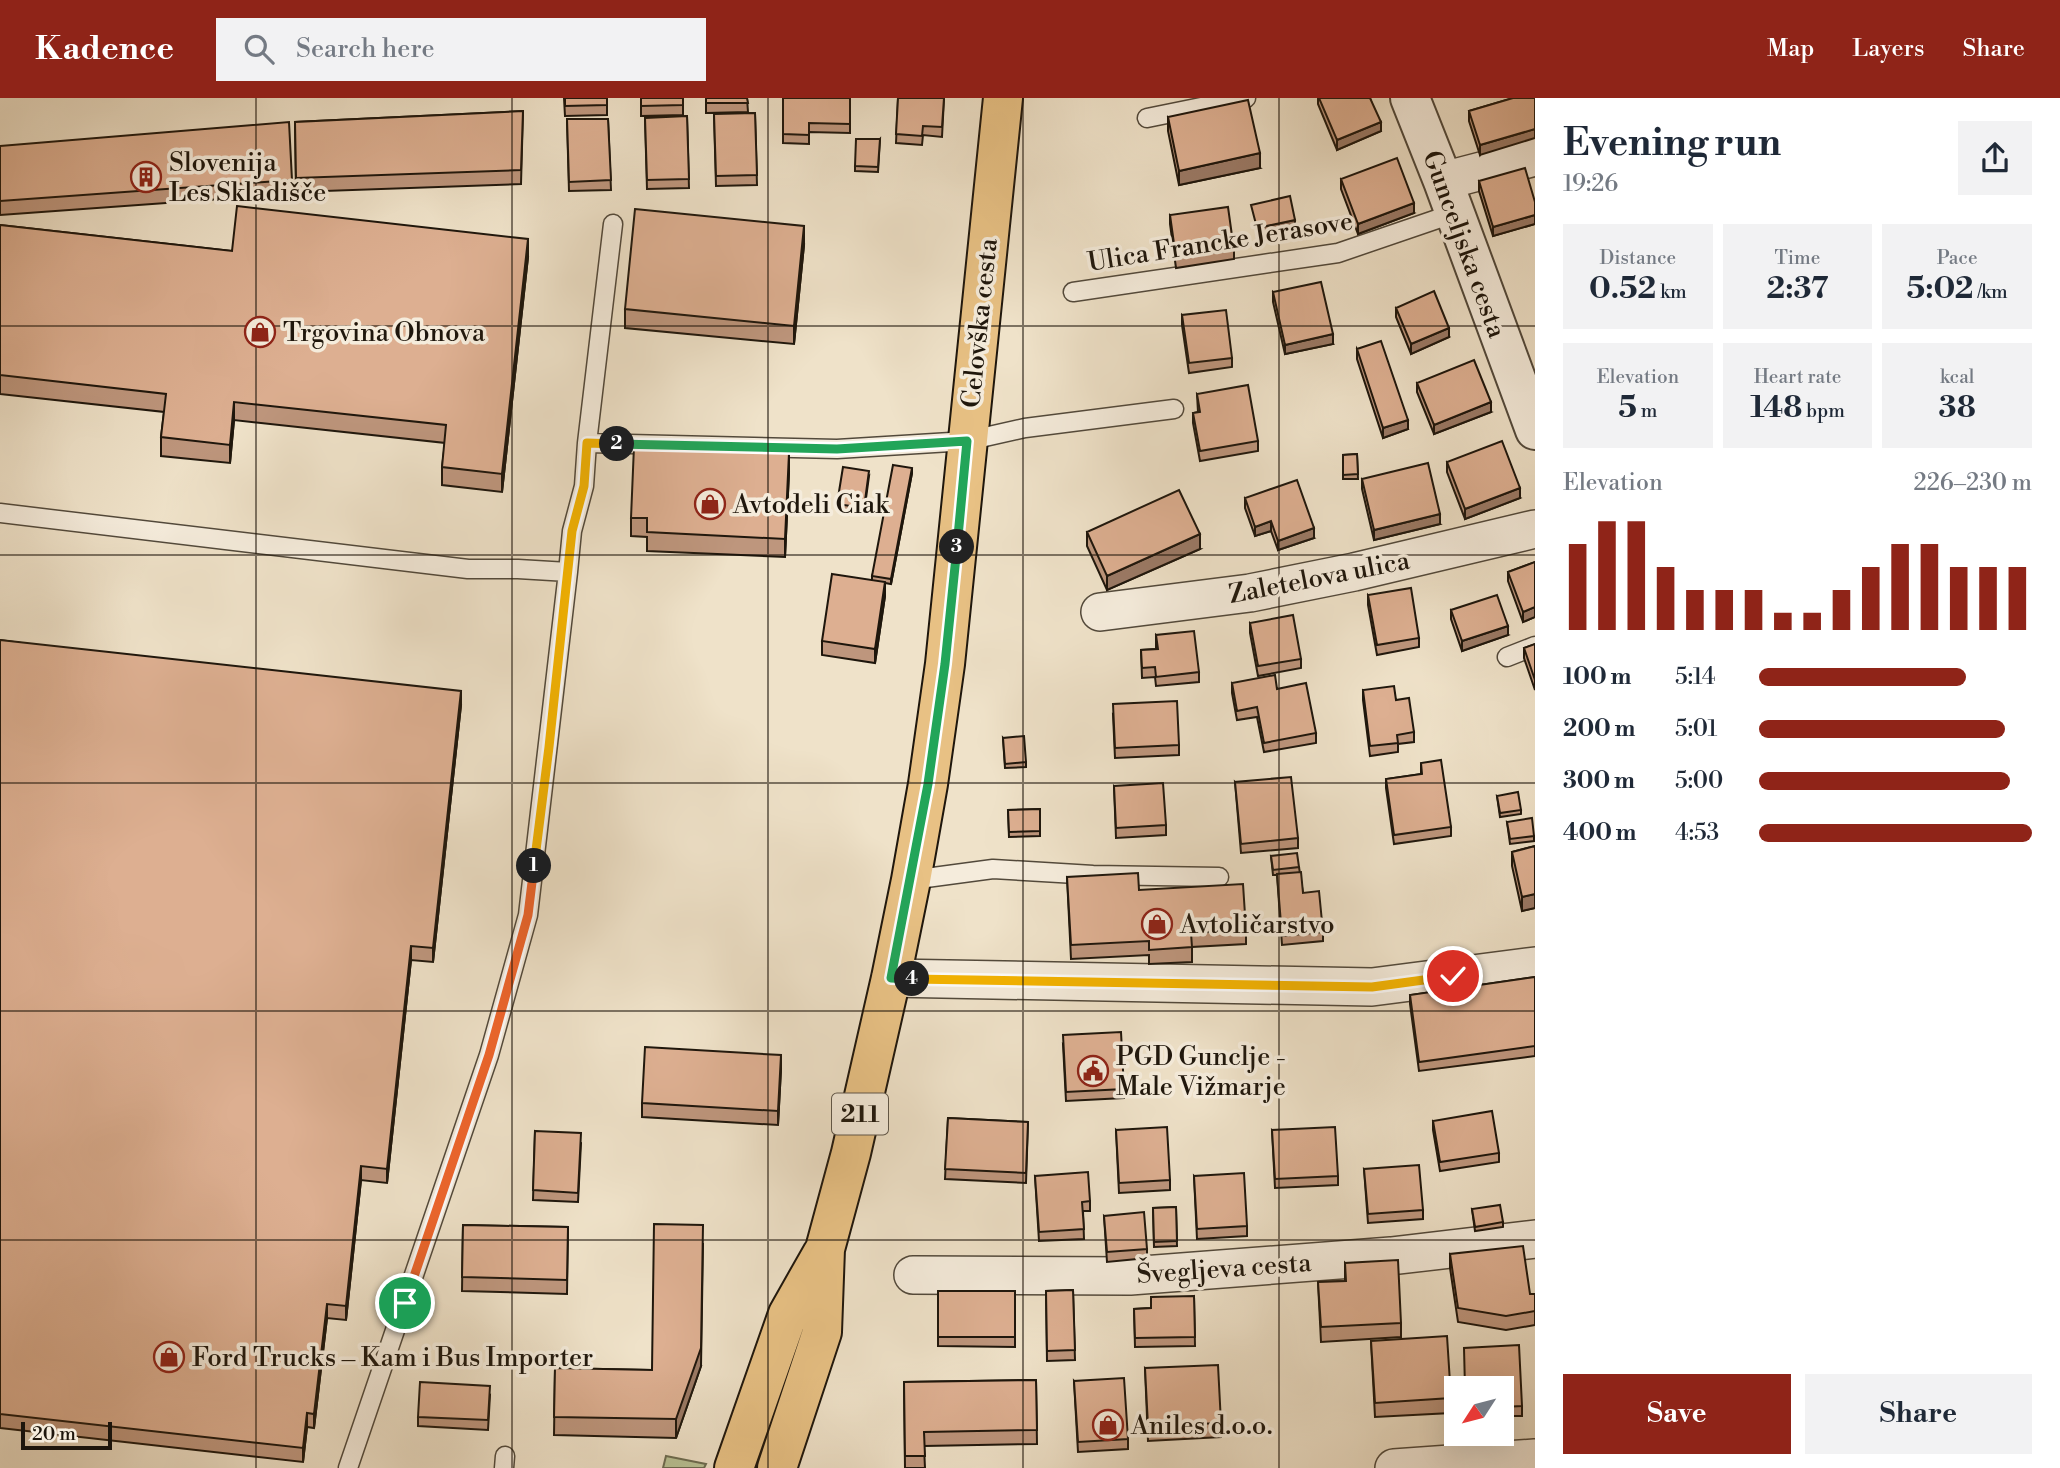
<!DOCTYPE html>
<meta charset="utf-8">
<style>
:root{--surface:#fff;--page:#f2f2f3;--text:#1f2937;--muted:#747a83;--accent:#8f2418}
body{margin:0;font-family:"Libre Bodoni",serif;background:var(--page);color:var(--text);height:100vh;display:flex;flex-direction:column;font-size:26px;white-space:nowrap}
*{box-sizing:border-box;margin:0}
p{font-size:23px;color:var(--muted)}
.icon{flex:none;width:38px;height:38px;fill:none;stroke:currentColor;stroke-width:2;stroke-linecap:round;stroke-linejoin:round}
.map{position:relative;flex:1;overflow:hidden}
.drawer{display:flex;flex-direction:column;background:var(--surface);width:525px}
.drawer>*{flex:none}
.needle{width:46px;rotate:234deg}
.fabs{position:absolute;left:1444px;top:1278px;display:grid;gap:14px}
.fabs a{display:grid;place-items:center;width:70px;height:70px;border-radius:0px;background:var(--surface);box-shadow:0 7px 28px #0002;font-size:35px}
.scale{position:absolute;left:21px;bottom:18px;width:91px;box-sizing:border-box;padding-left:7px;border:4px solid #1e160c;border-top:0;font-size:19px;line-height:24px;white-space:nowrap;color:#1e160c;-webkit-text-stroke:5px #f5ecdc;paint-order:stroke}
.pin{position:absolute;display:grid;place-items:center;width:60px;height:60px;color:#fff;margin:-30px;border:4px solid #fff;border-radius:50%;box-shadow:0 2px 7px #0007}
.km{position:absolute;width:35px;height:35px;margin:-18px;border-radius:50%;background:#222;color:#fff;font-size:19px;line-height:35px;text-align:center}
.round{display:grid;place-items:center;flex:none;width:74px;height:74px;border-radius:0px;background:var(--page)}
.head{display:flex;align-items:center;justify-content:space-between;height:119px;padding:0 28px}
h1{font-size:38px;font-weight:800;line-height:52px}
.stats{display:grid;grid-template-columns:repeat(3,1fr);gap:10px;height:119px;padding:7px 28px}
.stats div{display:grid;align-content:center;border-radius:0px;background:var(--page);text-align:center}
.stats b{font-size:30px;font-weight:800}
.stats small{font-size:19px;font-weight:400}
.stats p{font-size:19px}
.chart{height:196px;padding:14px 28px}
.chart p{display:flex;justify-content:space-between}
.chart svg{width:100%;height:126px;margin-top:7px;stroke:var(--accent);stroke-width:6}
.action{display:flex;gap:14px;margin-top:auto;padding:14px 28px}
.action a{flex:1;height:80px;border-radius:0px;background:var(--accent);color:#fff;font-size:28px;font-weight:800;line-height:80px;text-align:center}
.action a+a{background:var(--page);color:var(--text)}
ul{padding:0 28px;list-style:none;font-size:23px}
li{display:grid;grid-template-columns:112px 84px 1fr;align-items:center;height:52px}
li i{height:18px;border-radius:9px;background:var(--accent)}
header{display:flex;align-items:center;gap:42px;box-sizing:border-box;height:98px;padding:0 35px;background:var(--accent);color:#fff}
header strong{font-size:33px}
nav{display:flex;gap:38px;margin-inline-start:auto;font-size:24px}
.search{width:490px;height:63px;background:var(--page);display:flex;align-items:center;gap:18px;box-sizing:border-box;padding:0 24px;border-radius:0px;color:var(--muted);font-size:26px}
main{display:flex;flex:1;min-height:0}
.map>svg:first-child{display:block}
.green{fill:#b9c396;stroke:#6c6c51;stroke-width:2}
.lines{fill:none;stroke-linecap:round;stroke-linejoin:round}
.service-casing{stroke:#52493b;stroke-width:21}
.minor-casing{stroke:#52493b;stroke-width:40}
.tertiary-casing{stroke:#52493b;stroke-width:42}
.primary-casing{stroke:#1e160c;stroke-width:42}
.service{stroke:#f5ecdc;stroke-width:18}
.minor{stroke:#f5ecdc;stroke-width:37}
.tertiary{stroke:#f5ecdc;stroke-width:38}
.primary{stroke:#e8c184;stroke-width:38}
.wall{fill:#be967d;stroke:#1e160c;stroke-width:2}
.shaded-wall{fill:#9b7a66;stroke:#1e160c;stroke-width:2}
.building{fill:#ddaf91;stroke:#1e160c;stroke-width:2}
.split-1-casing{stroke:#fff;stroke-width:14}
.split-2-casing{stroke:#fff;stroke-width:14}
.split-3-casing{stroke:#fff;stroke-width:14}
.split-4-casing{stroke:#fff;stroke-width:14}
.split-5-casing{stroke:#fff;stroke-width:14}
.split-1{stroke:#f0652b;stroke-width:9}
.split-2{stroke:#f5b400;stroke-width:9}
.split-3{stroke:#22a559;stroke-width:9}
.split-4{stroke:#22a559;stroke-width:9}
.split-5{stroke:#f5b400;stroke-width:9}
.grid{fill:none;stroke:#1e160c;stroke-width:2;stroke-opacity:0.55}
.labels{text-anchor:middle;stroke-width:7;stroke-linejoin:round;paint-order:stroke}
.shield{fill:#f5ecdc;stroke:#5e564a;stroke-width:2}
.shield-label{font-size:24px;font-weight:bold;fill:#1e160c}
.poi-label{font-size:26px;fill:#1e160c;stroke:#f5ecdc;text-anchor:start}
.street-label{font-size:26px;fill:#1e160c;stroke:#f5ecdc}
</style>
<header>
<strong>Kadence</strong>
<div class="search"><svg class="icon" aria-label="search" viewBox="0 0 24 24"><circle cx="10" cy="10" r="6"/><path d="M15 15l6 6"/></svg>Search here</div>
<nav><a>Map</a><a>Layers</a><a>Share</a></nav>
</header>
<main>
<div class="map">
<svg width="1535" height="1370" viewBox="0 0 1535 1370">
<rect width="100%" height="100%" fill="#efe2c9"/>
<filter id="stains"><feTurbulence type="fractalNoise" baseFrequency=".00286" numOctaves="4"/><feColorMatrix values="0 0 0 0 .2 0 0 0 0 .09 0 0 0 0 .02 0 0 0 .5 -.17"/></filter>
<radialGradient id="worn" r=".72"><stop offset=".6" stop-color="#630" stop-opacity="0"/><stop offset="1" stop-color="#630" stop-opacity=".3"/></radialGradient>
<path class="green" d="M666,1358l40,8 -2,4h-41z"/>
<g class="lines">
<g class="service-casing">
<path id="service" d="M1147,20l99,-20
M1073,194l265,-39 117,-40
M587,345l250,6 130,-8 58,-13 149,-19
M0,415l468,56h50l50,3 4,-41 12,-45 3,-43 26,-219
M1507,559l28,-11
M911,782l82,-11 100,6 126,2
M348,1370l141,-413 39,-140 40,-343
M504,1370l1,-12"/>
</g>
<g class="minor-casing">
<path id="minor" d="M1443,83l92,-24
M1100,514l150,-19 104,-21 181,-43
M891,880l481,9 163,-21
M913,1177l217,1 261,-20 144,-17
M1394,1370l141,-10"/>
</g>
<g class="tertiary-casing">
<path id="tertiary" d="M1410,0l33,83 92,249"/>
</g>
<g class="primary-casing">
<path id="primary" d="M734,1370l54,-154 34,-60
M777,1370l45,-136 3,-83 26,-96 40,-175 20,-98 17,-96 17,-120 58,-566"/>
</g>
<use href="#service" class="service"/>
<use href="#minor" class="minor"/>
<use href="#tertiary" class="tertiary"/>
<use href="#primary" class="primary"/>
</g>
<path class="wall" d="M564,0h43v17l-42,1z
M641,0h42v17l-42,1z
M706,0h41l1,14 -42,1z
M783,0h67v35l-41,-1v12l-26,-1z
M898,0h46l-2,39 -19,-2 -1,10 -26,-2z
M1318,0h52l11,33 -44,19 -19,-46z
M1513,0l-33,57 -11,-34v-10z
M523,13l-2,73 -225,8 -1,-70z
M755,15l2,72 -41,1 -2,-72z
M687,18l2,72 -42,1 -2,-71z
M1168,19l92,51 -81,17 -11,-54z
M567,21h41l3,71 -42,1z
M880,41l-2,33 -23,-1v-5z
M0,48l292,34v14l-292,21z
M1341,81l73,34 -56,21 -17,-45z
M1479,83l56,21v22l-42,12 -14,-45z
M1170,117l64,35v9l-58,9 -6,-44z
M0,127l232,26 296,6 -26,235 -60,-7v-18l3,-24 -211,-23 -4,43 -69,-7v-19l3,-25 -164,-18z
M804,147l-10,99 -169,-16v-19z
M1273,194l60,52 -48,10 -12,-52z
M1396,210l53,29 -38,17 -15,-37z
M1182,217l50,43v9l-43,6 -7,-48z
M1357,251l51,80 -25,9 -26,-79z
M1417,285l74,29 -57,22 -17,-42z
M1197,296l61,47v10l-58,10 -7,-38v-10l5,-1z
M1357,356l1,25h-15v-24z
M1447,364l73,36 -55,21 -18,-47z
M789,374l-4,85 -138,-6v-14l-16,-1v-18z
M912,375l-21,111 -6,-1v13l-10,67 -53,-8v-14l50,-61v-4z
M869,378l-5,37 -27,-4v-5z
M1362,381l78,45 -66,16 -12,-51z
M1245,400l69,40 -36,12 -7,-19 -16,5 -10,-28z
M1087,434l113,17 -93,41 -20,-44z
M1535,464v55l-12,5 -15,-41v-9z
M1368,497l51,43v9l-42,8 -9,-50z
M1451,512l57,25 -46,16 -11,-32z
M1250,525l51,36v9l-43,8 -8,-43z
M1156,537l43,37v10l-43,4 -1,-9 -13,1 -1,-28 15,-1z
M0,542l461,65 -28,257 -22,-2 -24,223 -26,-3 -15,140 -19,-2 -13,110 -7,-1 -4,35 -303,-34z
M1535,546v46l-11,-32v-10z
M1232,585l84,50v10l-52,9 -7,-35 -20,3 -5,-27z
M1363,592l33,10 18,32v10l-16,2v8l-28,4 -7,-56z
M1113,616l66,31v10l-64,3z
M1003,640l23,24v5l-21,1z
M1421,665l30,64v9l-57,8 -8,-56v-9l35,-5z
M1235,684l63,56v10l-57,5z
M1114,688l52,39v10l-50,3z
M1497,698l24,14v4l-21,3z
M1040,711v27l-31,1 -1,-27z
M1507,724l27,14v5l-24,3z
M1535,748v62l-13,3 -10,-45v-14z
M1271,758l28,11 4,26 20,39v9l-41,4 -5,-70h-4z
M1067,779l72,13 107,40v14l-54,3v15l-43,2v-9l-78,4z
M1535,879v79l-116,15 -9,-67v-9z
M1063,946l61,45v9l-58,3z
M781,971l-3,56 -136,-8v-14z
M948,1020l80,4 -2,61 -81,-4z
M1433,1023l66,32v9l-59,9 -7,-41z
M1116,1032l54,50v10l-51,3z
M1272,1032l66,46v9l-63,3z
M535,1033l46,12 -3,59 -45,-2z
M1364,1071l59,41v9l-55,4z
M1035,1078l55,25v10h-7l1,28 -45,2z
M1194,1078l53,50v10l-50,3z
M1176,1109l1,39 -23,1 -1,-39z
M1472,1111l31,13v5l-28,4z
M1104,1118l43,33v9l-40,4z
M463,1127l105,2 -1,67 -105,-3z
M1450,1156l80,40h5v31l-29,5 -48,-8 -8,-54z
M1345,1165l56,60v14l-80,5 -3,-60 27,-1z
M1073,1192l2,70 -28,1 -1,-70z
M938,1193h77v56l-77,-1z
M1194,1198l1,50 -60,1 -1,-38 17,-1z
M1371,1243l80,57v15l-76,4z
M701,1268l-25,72 -122,-3 1,-67 97,2z
M1145,1270l76,55v14l-73,4z
M1036,1282l1,64 -113,2 1,22h-20l-1,-86z
M1074,1283l54,58v10l-50,3z
M1502,1290l20,18v10h-20z
M490,1297l-2,35 -70,-4v-9z"/>
<path class="shaded-wall" d="M1381,24v9l-44,19v-10z
M1535,31v9l-55,17v-10z
M1260,55v15l-81,17v-14z
M1414,105v10l-56,21v-10z
M1535,117v9l-42,12v-9z
M1295,122v5l-38,8v-5z
M804,128v19l-10,99v-18z
M528,141v18l-26,235v-18z
M1449,230v9l-38,17v-10z
M1333,236v10l-48,10v-9z
M234,304v18l-4,43v-18z
M1491,304v10l-57,22v-9z
M1408,322v9l-25,9v-10z
M789,355v19l-4,85v-18z
M912,370v5l-21,111v-5z
M1520,390v10l-55,21v-10z
M1440,416v10l-66,16v-10z
M1271,423v10l-16,5v-9z
M1314,430v10l-36,12v-9z
M1200,436v15l-93,41v-14z
M885,484v14l-10,67v-14z
M1535,509v10l-12,5v-10z
M1508,528v9l-46,16v-10z
M461,593v14l-28,257v-14z
M1535,796v14l-13,3v-14z
M411,848v14l-24,223v-14z
M781,957v14l-3,56v-14z
M361,1068v14l-15,140v-14z
M703,1145l-2,123 -25,72v-19z
M327,1206v14l-13,110v-14z
M307,1315v14l-4,35v-14z"/>
<path class="building" d="M565,0h42v7l-42,1z
M641,0h42v7l-42,1z
M706,0h41l1,5h-42z
M783,0h67v26l-41,-1v12l-26,-1z
M898,0h46l-2,29 -19,-1 -1,10 -26,-2z
M1319,0h51l11,24 -44,18z
M1513,0h22v31l-55,16 -11,-34z
M1248,2l12,53 -81,18 -11,-54z
M523,13l-2,59 -225,8 -1,-56z
M755,15l2,62 -41,1 -2,-62z
M687,18l2,63 -42,1 -2,-62z
M567,21h41l3,61 -42,2z
M289,24l3,58 -292,21v-55z
M856,41h24l-2,28 -23,-1z
M1397,60l17,45 -56,21 -17,-45z
M1525,70l10,34v13l-42,12 -14,-46z
M1290,98l5,24 -38,8 -6,-23z
M237,108l291,33 -26,235 -60,-7 4,-42 -212,-23 -4,43 -69,-8 5,-43 -166,-19v-150l232,26z
M1228,109l6,43 -58,8 -6,-43z
M635,111l169,17 -10,100 -169,-17z
M1321,184l12,52 -48,11 -12,-53z
M1434,193l15,37 -38,16 -15,-36z
M1226,212l6,48 -43,5 -7,-48z
M1381,243l27,79 -25,8 -26,-79z
M1474,262l17,42 -57,23 -17,-42z
M1248,287l10,56 -58,10 -7,-38 7,-1 -3,-18z
M1502,343l18,47 -55,21 -18,-47z
M634,348l155,7 -4,86 -138,-7v-14h-16z
M1357,356l1,20 -15,1v-20z
M1428,365l12,51 -66,16 -12,-51z
M893,367l19,3 -21,111 -19,-3z
M843,369l26,4 -5,37 -27,-4z
M1297,382l17,48 -36,13 -7,-20 -16,6 -10,-29z
M1179,392l21,44 -93,42 -20,-44z
M1535,464v45l-12,5 -15,-40z
M832,476l53,8 -10,67 -53,-8z
M1411,490l8,50 -42,7 -9,-50z
M1497,497l11,31 -46,15 -11,-31z
M1293,517l8,44 -43,7 -8,-43z
M1194,533l5,41 -43,5 -1,-10 -13,1 -1,-18 17,-1 -2,-14z
M0,542l461,51 -28,257 -22,-2 -24,223 -26,-3 -15,140 -19,-2 -13,110 -7,-1 -4,35 -303,-34z
M1535,546v36l-11,-32z
M1275,577l2,14 29,-6 10,50 -52,10 -7,-36 -20,4 -5,-28z
M1394,588l2,14 13,-2 5,34 -17,3 1,8 -28,3 -7,-56z
M1177,603l2,44 -64,3 -2,-44z
M1024,638l2,26 -21,2 -2,-26z
M1441,662l10,67 -57,8 -8,-56 36,-5 -1,-11z
M1291,679l7,61 -57,6 -6,-62z
M1163,685l3,42 -50,3 -2,-42z
M1518,694l3,18 -21,3 -3,-17z
M1040,711v22l-31,1 -1,-22z
M1532,720l2,18 -24,3 -3,-17z
M1535,748v48l-13,3 -10,-45z
M1297,755l2,14 -26,3 -2,-14z
M1301,774l2,21 16,-2 4,41 -41,4 -5,-62z
M1138,775l1,17 104,-6 3,46 -55,3 1,14 -43,3v-9l-78,4 -4,-68z
M1535,879v69l-116,16 -9,-67z
M1121,934l3,57 -58,3 -3,-57z
M645,949l136,8 -3,56 -136,-8z
M1492,1013l7,42 -59,9 -7,-41z
M948,1020l80,4 -2,51 -81,-4z
M1167,1029l3,53 -51,3 -3,-53z
M1335,1029l3,49 -63,3 -3,-49z
M535,1033l46,2 -3,60 -45,-3z
M1419,1067l4,45 -55,4 -4,-45z
M1088,1074l2,29 -8,1 2,27 -45,3 -4,-56z
M1244,1075l3,53 -50,3 -3,-53z
M1500,1107l3,17 -28,5 -3,-18z
M1176,1109l1,34 -23,1 -1,-34z
M1144,1114l3,37 -40,3 -3,-36z
M654,1126l49,1 -2,123 -25,71 -122,-2 1,-49 97,2z
M463,1127l105,2 -1,53 -105,-3z
M1523,1148l7,48h5v17l-29,5 -48,-8 -8,-54z
M1398,1162l3,63 -80,4 -3,-45 28,-1 -1,-18z
M1073,1192l2,60 -28,1 -1,-60z
M938,1193h77v46h-77z
M1194,1198l1,41 -60,1 -1,-29 17,-1v-11z
M1447,1238l4,62 -76,5 -4,-62z
M1519,1247l3,61 -20,1v-19h-37l-1,-40z
M1218,1267l3,58 -73,3 -3,-58z
M1124,1280l4,61 -50,3 -4,-61z
M1036,1282l1,50 -113,2 1,24h-20l-1,-74z
M420,1284l70,4 -2,34 -70,-3z"/>
<g class="lines">
<g class="split-1-casing">
<path id="split-1" d="M405,1205l84,-248 39,-140 6,-49"/>
</g>
<g class="split-2-casing">
<path id="split-2" d="M534,768l15,-119 23,-216 12,-45 3,-43 30,1"/>
</g>
<g class="split-3-casing">
<path id="split-3" d="M617,346l220,5 130,-8 -10,106"/>
</g>
<g class="split-4-casing">
<path id="split-4" d="M912,881l-21,-1 37,-194 17,-120 12,-117"/>
</g>
<g class="split-5-casing">
<path id="split-5" d="M912,881l460,8 81,-11"/>
</g>
<use href="#split-1" class="split-1"/>
<use href="#split-2" class="split-2"/>
<use href="#split-3" class="split-3"/>
<use href="#split-4" class="split-4"/>
<use href="#split-5" class="split-5"/>
</g>
<path class="grid" d="M256,0v1370M512,0v1370M768,0v1370M1023,0v1370M1279,0v1370M0,228h1535M0,457h1535M0,685h1535M0,913h1535M0,1142h1535"/>
<defs>
<g id="building-ring" transform="scale(1.575)"><circle r="9.5" fill="#f5ecdc" stroke="#8f2418" stroke-width="1.5"/><path d="M-4-6H4V6H1V3H-1V6H-4ZM-2.5-4.3h1.7v1.8h-1.7ZM.8-4.3h1.7v1.8H.8ZM-2.5-1h1.7V.8h-1.7ZM.8-1h1.7V.8H.8Z" fill="#8f2418"/></g>
<g id="shop-ring" transform="scale(1.575)"><circle r="9.5" fill="#f5ecdc" stroke="#8f2418" stroke-width="1.5"/><path d="M-5-2.5h2.3a2.7 3.5 0 0 1 5.4 0H5L5.5 6h-11ZM-1.5-2.5h3a1.5 2.3 0 0 0-3 0Z" fill="#8f2418"/></g>
<g id="civic-ring" transform="scale(1.575)"><circle r="9.5" fill="#f5ecdc" stroke="#8f2418" stroke-width="1.5"/><path d="M-.6-6.5H3V-4.5H.6V-3L4-1V1h2V6H-6V1h2V-1L-.6-3ZM-1.2 2.5V6h2.4V2.5Z" fill="#8f2418"/></g>
</defs>
<g fill-rule="evenodd">
<use href="#building-ring" x="146" y="79"/>
<use href="#shop-ring" x="260" y="234"/>
<use href="#shop-ring" x="710" y="406"/>
<use href="#shop-ring" x="1157" y="826"/>
<use href="#civic-ring" x="1093" y="973"/>
<use href="#shop-ring" x="169" y="1259"/>
<use href="#shop-ring" x="1108" y="1327"/>
</g>
<g class="labels">
<rect class="shield" x="832" y="995.5" width="56" height="41" rx="5"/>
<g class="shield-label">
<text x="860" y="1024">211</text>
</g>
<g class="poi-label">
<text x="169" y="73">Slovenija<tspan x="169" dy="30">Les Skladišče</tspan></text>
<text x="283" y="243">Trgovina Obnova</text>
<text x="733" y="415">Avtodeli Ciak</text>
<text x="1180" y="835">Avtoličarstvo</text>
<text x="1116" y="967">PGD Gunclje -<tspan x="1116" dy="30">Male Vižmarje</tspan></text>
<text x="192" y="1268">Ford Trucks – Kam i Bus Importer</text>
<text x="1131" y="1336">Aniles d.o.o.</text>
</g>
<g class="street-label">
<text transform="translate(1220 143) rotate(-9)" y="9">Ulica Francke Jerasove</text>
<text transform="translate(1465 146) rotate(70)" y="9">Gunceljska cesta</text>
<text transform="translate(979 225) rotate(-84)" y="9">Celovška cesta</text>
<text transform="translate(1319 479) rotate(-11)" y="9">Zaletelova ulica</text>
<text transform="translate(1224 1170) rotate(-4)" y="9">Švegljeva cesta</text>
</g>
</g>
<rect width="100%" height="100%" filter="url(#stains)"/>
<rect width="100%" height="100%" fill="url(#worn)"/>
</svg>
<div class="fabs">
<a><svg class="needle" viewBox="-14 -14 28 28"><path d="M0-13l5 13h-10z" fill="#e53935"/><path d="M0 13l5-13h-10z" fill="#747a83"/></svg></a>
</div>
<div class="scale">20 m</div>
<div class="pin" style="left:405px;top:1205px;background:#1e9e55"><svg class="icon" aria-label="arrive" viewBox="0 0 24 24"><path d="M6 21V4h12l-3 4 3 4H6"/></svg></div>
<div class="pin" style="left:1453px;top:878px;background:#d93025"><svg class="icon" aria-label="check" viewBox="0 0 24 24"><path d="M5 12l5 5 9-10"/></svg></div>
<b class="km" style="left:534px;top:768px">1</b>
<b class="km" style="left:617px;top:346px">2</b>
<b class="km" style="left:957px;top:449px">3</b>
<b class="km" style="left:912px;top:881px">4</b>
</div>
<section class="drawer">
<div class="head"><div><h1>Evening run</h1><p>19:26</p></div><a class="round"><svg class="icon" aria-label="share" viewBox="0 0 24 24"><path d="M12 15V3M7 8l5-5 5 5M5 13v7h14v-7"/></svg></a></div>
<div class="stats">
<div><p>Distance</p><b>0.52<small> km</small></b></div>
<div><p>Time</p><b>2:37</b></div>
<div><p>Pace</p><b>5:02<small> /km</small></b></div>
</div>
<div class="stats">
<div><p>Elevation</p><b>5<small> m</small></b></div>
<div><p>Heart rate</p><b>148<small> bpm</small></b></div>
<div><p>kcal</p><b>38</b></div>
</div>
<div class="chart"><p><span>Elevation</span>226–230 m</p>
<svg viewBox="0 0 160 44" preserveAspectRatio="none"><path d="M5 44V14M15 44V6M25 44V6M35 44V22M45 44V30M55 44V30M65 44V30M75 44V38M85 44V38M95 44V30M105 44V22M115 44V14M125 44V14M135 44V22M145 44V22M155 44V22"/></svg>
</div>
<ul>
<li><b>100 m</b>5:14<i style="width:76%"></i></li>
<li><b>200 m</b>5:01<i style="width:90%"></i></li>
<li><b>300 m</b>5:00<i style="width:92%"></i></li>
<li><b>400 m</b>4:53<i style="width:100%"></i></li>
</ul>
<div class="action"><a>Save</a><a>Share</a></div>
</section>
</main>
